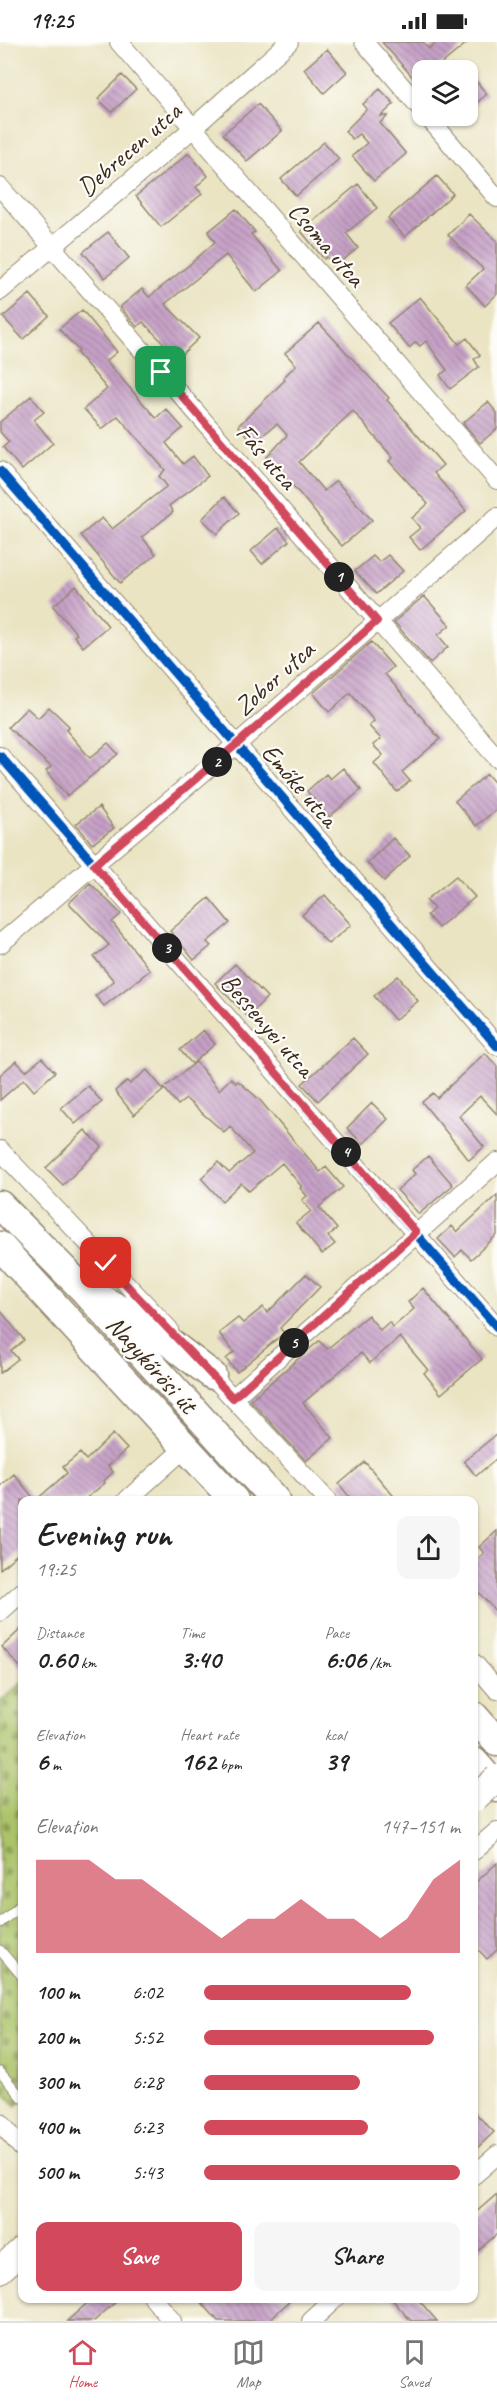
<!DOCTYPE html>
<meta charset="utf-8">
<style>
:root{--surface:#fff;--page:#f6f6f6;--text:#222;--muted:#767676;--line:#e0e0e0;--accent:#d1495b}
body{margin:0;font-family:Caveat,sans-serif;background:var(--page);color:var(--text);height:100vh;display:flex;flex-direction:column;font-size:22px;white-space:nowrap}
*{box-sizing:border-box;margin:0}
p{font-size:20px;color:var(--muted)}
.icon{flex:none;width:33px;height:33px;fill:none;stroke:currentColor;stroke-width:2;stroke-linecap:round;stroke-linejoin:round}
.map{position:relative;flex:1;overflow:hidden}
.sheet{position:absolute;left:18px;top:1454px;width:460px;height:807px;display:flex;flex-direction:column;background:var(--surface);border-radius:12px;box-shadow:0 2px 4px #0004}
.sheet>*{flex:none}
.tools{position:absolute;left:412px;top:18px;display:grid;gap:12px}
.tools a{display:grid;place-items:center;width:66px;height:66px;border-radius:12px;background:var(--surface);box-shadow:0 2px 4px #0004;font-size:30px}
.pin{position:absolute;display:grid;place-items:center;width:51px;height:51px;color:#fff;margin:-26px;border-radius:12px;box-shadow:0 3px 9px #0006}
.km{position:absolute;width:30px;height:30px;margin:-15px;border-radius:50%;background:#222;color:#fff;font-size:16px;line-height:30px;text-align:center}
.round{display:grid;place-items:center;flex:none;width:63px;height:63px;border-radius:12px;background:var(--page)}
.overview{display:flex;align-items:center;justify-content:space-between;height:102px;padding:0 18px}
h1{font-size:33px;font-weight:600;line-height:45px}
.stats{display:grid;grid-template-columns:repeat(3,1fr);gap:9px;height:102px;padding:6px 18px}
.stats div{display:grid;align-content:center}
.stats b{font-size:26px;font-weight:600}
.stats small{font-size:16px;font-weight:400}
.stats p{font-size:16px}
.chart{height:168px;padding:12px 18px}
.chart p{display:flex;justify-content:space-between}
.chart svg{width:100%;height:108px;margin-top:6px;fill:var(--accent);opacity:.7}
.button{display:flex;gap:12px;margin-top:auto;padding:12px 18px}
.button a{flex:1;height:69px;border-radius:12px;background:var(--accent);color:#fff;font-size:24px;font-weight:600;line-height:69px;text-align:center}
.button a+a{background:var(--page);color:var(--text)}
ul{padding:0 18px;list-style:none;font-size:20px}
li{display:grid;grid-template-columns:96px 72px 1fr;align-items:center;height:45px}
li i{height:15px;border-radius:8px;background:var(--accent)}
.status{display:flex;justify-content:space-between;align-items:center;height:42px;padding:0 30px;background:var(--surface);direction:ltr}
.status svg{height:16px;fill:currentColor}
.tabs{display:flex;justify-content:space-around;align-items:center;height:84px;border-top:2px solid var(--line);background:var(--surface);font-size:16px;color:var(--muted)}
.tabs a{display:grid;justify-items:center;gap:3px}
.tabs .current{color:var(--accent)}
.map>svg:first-child{display:block}
.cemetery{fill:url(#cemetery-stones);stroke:#737644;stroke-width:1.5}
.building{fill:url(#building-back-hatch)}
.lines{fill:none;stroke-linecap:round;stroke-linejoin:round}
.lane-casing{stroke:#928770;stroke-width:11}
.street-casing{stroke:#928770;stroke-width:20}
.secondary-casing{stroke:#928770;stroke-width:28}
.primary-casing{stroke:#928770;stroke-width:31}
.lane{stroke:#fff;stroke-width:9}
.street{stroke:#fff;stroke-width:18}
.secondary{stroke:#fff;stroke-width:26}
.primary{stroke:#fff;stroke-width:28}
.secondary-bridge-casing{stroke:#928770;stroke-width:28;stroke-linecap:butt}
.secondary-bridge{stroke:#fff;stroke-width:26}
.cycleway-casing{stroke:#fdfcf7;stroke-width:13}
.cycleway{stroke:#0057b8;stroke-width:9}
.route-casing{stroke:#fff;stroke-width:12}
.route{stroke:#d1495b;stroke-width:8}
.labels{text-anchor:middle;stroke-width:4.5;stroke-linejoin:round;paint-order:stroke}
.street-label{font-size:26px;fill:#3b2a1e;stroke:#fdfcf7}
</style>
<div class="status"><b>19:25</b><svg viewBox="0 0 49 12"><path d="M0 12V9h3v3zM5 12V6h3v6zM10 12V3h3v9zM15 12V0h3v12zM26 1h20v11H26zM47 4h2v5h-2z"/></svg></div>
<div class="map">
<svg width="497" height="2279" viewBox="0 0 497 2279">
<defs>
<pattern id="cemetery-stones" width="16" height="16" patternUnits="userSpaceOnUse" patternTransform="scale(1.5)"><rect width="16" height="16" fill="#abc369"/><path d="M2 7V4a2 2 0 0 1 4 0v3zM10 15v-3a2 2 0 0 1 4 0v3z" fill="#8c9f56"/></pattern>
<pattern id="building-back-hatch" width="6" height="6" patternUnits="userSpaceOnUse" patternTransform="scale(1.5)"><rect width="6" height="6" fill="#c6a1c7"/><path d="M-1 5l2 2M0 0l6 6M5-1l2 2" fill="none" stroke="#a283a1"/></pattern>
</defs>
<rect width="100%" height="100%" fill="#fdfcf7"/>
<filter id="ink" filterUnits="userSpaceOnUse"><feTurbulence type="fractalNoise" baseFrequency=".0167" numOctaves="2"/><feDisplacementMap in="SourceGraphic" scale="12" xChannelSelector="R" yChannelSelector="G"/><feConvolveMatrix kernelMatrix="1 2 1 2 8 2 1 2 1" color-interpolation-filters="sRGB"/></filter>
<filter id="wash" filterUnits="userSpaceOnUse"><feTurbulence type="fractalNoise" baseFrequency=".008" numOctaves="4" result="noise"/><feDisplacementMap in="SourceGraphic" scale="24" xChannelSelector="R" yChannelSelector="G"/><feGaussianBlur stdDeviation="1.35" result="paint"/><feColorMatrix in="noise" values="0 0 0 0 0 0 0 0 0 0 0 0 0 0 0 0 0 1.4 0 .05"/><feComposite in="paint" operator="in"/></filter>
<g filter="url(#wash)">
<rect width="100%" height="100%" fill="#eae4c3"/>
<path class="cemetery" d="M22,1640v418l-6,6 -16,-18v-386z"/>
<g id="blocks">
<path class="building" d="M382,0h41l6,7 8,-7h31l-34,28h-11v19z
M327,7l20,23 -23,21 -20,-24z
M468,30l19,22 -19,16z
M122,33l14,14 -24,23 -14,-13z
M380,47l14,15 -13,12h7l-8,7 26,31 -32,27 -22,-25 15,-13 -8,-9 -7,5 -7,-8 22,-22 -4,-5z
M258,62l24,27 -35,30 -24,-27z
M324,100l15,17 -43,37 -15,-17z
M189,111l19,23 -12,11 6,7 -41,33 -25,-31z
M437,134l16,18 -48,43 -17,-19z
M358,142l19,24 -31,25 12,15 -23,19 -8,-10 -3,2 -23,-28z
M236,167l19,23 -4,2 31,37 -26,21 -30,-37 -61,49 34,34 -21,20 -35,-36 -6,5 -17,-20 22,-18 7,8 39,-31 27,-24 -7,-10z
M469,172l28,27v53l-12,12 -19,-21 17,-16 -35,-34z
M108,190l21,26 -24,20 -22,-26z
M30,252l19,22 -26,23 -20,-22z
M420,255l39,47 8,-6 13,17 -6,4 5,8 -29,22 -10,-14 7,-5 -21,-29 -6,5 -4,-4 -7,6 -21,-25z
M82,268l35,42 -11,9 50,57 10,-9 17,19 -17,15 17,21 10,-8 15,20 -39,30 4,6 -31,25 14,17 -36,29 -39,-48 21,-17 10,11 55,-43 -8,-10 6,-6 -47,-54 -16,13 -18,-20 23,-20 -30,-36 2,-2 -20,-22z
M319,281l70,75 -2,2 56,65 -9,8 32,38 -46,39 -11,-13 11,-9 -8,-10 16,-14 -39,-43 4,-3 -40,-47 -54,51 25,29 12,-10 36,39 -30,26 -21,-24 1,-1 -21,-26 -34,-38 20,-22 -10,-11 -23,18 -16,-16 47,-46 -2,-2 13,-13 -11,-12z
M31,354l13,16 -10,8 19,23 -31,27 -19,-23 6,-5 -9,-10v-10z
M488,360l9,11v16l-17,14 -17,-20z
M224,455l15,16 -22,21 -15,-15z
M278,486l11,13 -27,23 -11,-13z
M388,513l15,16 -27,23 -21,-23 18,-15 6,6z
M76,544l32,40 -25,21 -9,-11 3,-2 -24,-28z
M424,554l26,29 -12,10 10,12 -18,16 -36,-41z
M371,600l22,25 -8,7 55,65 -38,33 8,9 -13,11 -23,-29 9,-8 -10,-10 8,-6 -12,-13 5,-5 -24,-28 -21,19 -16,-19z
M49,665l20,19 -3,4 24,28 18,-15 10,11 -51,42 -21,-25 5,-4 -43,-40 19,-19 11,10z
M343,726l18,22 -32,27 -22,-26 19,-17 4,5z
M487,732l10,12v23l-21,17 -21,-25z
M99,765l15,21 -22,16 -16,-20z
M393,796l17,18 -26,25 -17,-18z
M456,834l19,21 -37,31 -11,-13 7,-6 -8,-9z
M90,841l31,31 -9,8 38,48 -46,36 -9,-10 19,-15 -20,-24 15,-12 -40,-42z
M325,853l26,30 -23,19 -26,-29z
M209,856l21,25 -23,19 4,4 -17,14 -24,-29z
M235,922l32,33 -19,20 -33,-34z
M398,934l20,25 -23,19 -21,-24z
M203,988l12,14 -23,20 -12,-14z
M353,996l15,16 -50,47 -16,-17z
M485,1011l12,13v48l-17,-18 -21,20 25,31 -15,13 -47,-58 11,-9 4,5z
M42,1016l13,14 -21,19 -10,-12 -24,21v-25l16,-14 10,10z
M196,1020l23,28 12,-12 5,5 2,-2 21,18 61,73 6,-5 17,20 -24,20 18,22 -9,7 7,8 -13,10 -26,-31 15,-12 -9,-11 5,-4 -7,-8 2,-1 -20,-24 -33,28 -8,-8 -19,18 -21,-23 17,-16 11,11 24,-20 -23,-27 -6,6 -38,-33 -8,6 -14,-17z
M147,1028l17,20 -30,25 -19,-24 12,-10 3,3z
M88,1044l14,16 -27,22 -14,-16z
M372,1061l16,16 -25,25 -16,-16z
M85,1088l17,17 -39,38 -17,-17z
M428,1114l25,29 -34,29 -22,-24 18,-16 -3,-4z
M497,1153v40l-26,24 -9,-9 -7,7 -17,-18 14,-13 5,6z
M306,1232l14,13 -40,41 4,5 -47,39 -11,-13 8,-7 -15,-19 19,-15 5,5 20,-16 4,6z
M423,1246l59,71 -41,35 -17,-21 4,-3 -28,-33 -30,26 -9,-10 -58,50 30,35 -27,23 -56,-61 69,-59 8,8 41,-34 12,15 9,-8 4,5 21,-18 -6,-7z
M0,1268l24,30 -13,11 7,8 -18,14z
M113,1392l14,15 -19,17 5,6 -9,9 1,2 -21,17h-48l31,-27 -4,-6 17,-14 6,7z
M497,1392v24l-21,18 -12,-15z
M365,1420l32,38h-45l-13,-16z
M14,1432l21,26h-13v50l-22,19v-83z
M497,1489v82l-23,-26v-25l10,-9 -5,-6z
M22,1586v41l-20,-22z
M497,1821v87l-10,9 -13,-14v-61z
M474,2070l20,20 -20,19z
M497,2152v40l-23,20v-40z
M93,2256h27l-26,23h-27z
M198,2256h95l-25,23h-50z
M391,2256h26l20,23h-26z"/>
</g>
</g>
<g filter="url(#ink)">
<use href="#blocks" fill-opacity="0" stroke="#928770" stroke-width="1.5"/>
<g class="lines">
<g class="lane-casing">
<path id="lane" d="M0,1881l22,-19
M0,1908l22,26
M0,2030l22,26"/>
</g>
<g class="street-casing">
<path id="street" d="M119,0l378,438
M364,0l59,69
M427,74l70,82
M0,145l497,571
M0,249l184,-155 105,-94
M0,429l497,575
M0,714l497,571
M0,902l237,-200 260,-227
M0,1108l169,179
M204,1325l123,133
M233,1356l264,-236
M127,1458l59,-53
M0,1570l22,-20
M474,1621l23,27
M474,1809l23,-20
M0,2080l22,26
M474,2133l23,-20
M153,2256l19,23
M311,2279l25,-23"/>
</g>
<g class="secondary-casing">
<path id="secondary" d="M0,2228l22,-20"/>
</g>
<g class="primary-casing">
<path id="primary" d="M0,1163l85,86 190,209
M0,1204l234,254
M103,1258l41,23 68,52
M474,1674l23,26
M474,1720l23,26"/>
</g>
<use href="#lane" class="lane"/>
<use href="#street" class="street"/>
<use href="#secondary" class="secondary"/>
<use href="#primary" class="primary"/>
<g class="secondary-bridge-casing">
<path id="secondary-bridge" d="M474,1757l23,-21"/>
</g>
<use href="#secondary-bridge" class="secondary-bridge"/>
<g class="cycleway-casing">
<path id="cycleway" d="M0,429l497,575
M0,714l497,571"/>
</g>
<use href="#cycleway" class="cycleway"/>
</g>
</g>
<g class="lines" filter="url(#ink)">
<g class="route-casing">
<path id="route" d="M106,1221l127,135 183,-166 -322,-367 143,-121 140,-123 -216,-249"/>
</g>
<use href="#route" class="route"/>
</g>
<g class="labels">
<g class="street-label">
<text transform="translate(129 107) rotate(-41)" y="9">Debrecen utca</text>
<text transform="translate(327 202) rotate(49)" y="9">Csoma utca</text>
<text transform="translate(267 414) rotate(49)" y="9">Fás utca</text>
<text transform="translate(274 636) rotate(-42)" y="9">Zobor utca</text>
<text transform="translate(300 743) rotate(49)" y="9">Emőke utca</text>
<text transform="translate(268 983) rotate(49)" y="9">Bessenyei utca</text>
<text transform="translate(152 1322) rotate(48)" y="9">Nagykőrösi út</text>
</g>
</g>
</svg>
<div class="tools">
<a><svg class="icon" aria-label="layers" viewBox="0 0 24 24"><path d="M12 4l9 5-9 5-9-5zM3 14l9 5 9-5"/></svg></a>
</div>
<div class="pin" style="left:161px;top:330px;background:#1e9e55"><svg class="icon" aria-label="arrive" viewBox="0 0 24 24"><path d="M6 21V4h12l-3 4 3 4H6"/></svg></div>
<div class="pin" style="left:106px;top:1221px;background:#d93025"><svg class="icon" aria-label="check" viewBox="0 0 24 24"><path d="M5 12l5 5 9-10"/></svg></div>
<b class="km" style="left:339px;top:535px">1</b>
<b class="km" style="left:217px;top:720px">2</b>
<b class="km" style="left:167px;top:906px">3</b>
<b class="km" style="left:346px;top:1110px">4</b>
<b class="km" style="left:294px;top:1301px">5</b>
<section class="sheet">
<div class="overview"><div><h1>Evening run</h1><p>19:25</p></div><a class="round"><svg class="icon" aria-label="share" viewBox="0 0 24 24"><path d="M12 15V3M7 8l5-5 5 5M5 13v7h14v-7"/></svg></a></div>
<div class="stats">
<div><p>Distance</p><b>0.60<small> km</small></b></div>
<div><p>Time</p><b>3:40</b></div>
<div><p>Pace</p><b>6:06<small> /km</small></b></div>
</div>
<div class="stats">
<div><p>Elevation</p><b>6<small> m</small></b></div>
<div><p>Heart rate</p><b>162<small> bpm</small></b></div>
<div><p>kcal</p><b>39</b></div>
</div>
<div class="chart"><p><span>Elevation</span>147–151 m</p>
<svg viewBox="0 0 160 44" preserveAspectRatio="none"><path d="M0 44V6L10 6L20 6L30 14L40 14L50 22L60 30L70 38L80 30L90 30L100 22L110 30L120 30L130 38L140 30L150 14L160 6V44z"/></svg>
</div>
<ul>
<li><b>100 m</b>6:02<i style="width:81%"></i></li>
<li><b>200 m</b>5:52<i style="width:90%"></i></li>
<li><b>300 m</b>6:28<i style="width:61%"></i></li>
<li><b>400 m</b>6:23<i style="width:64%"></i></li>
<li><b>500 m</b>5:43<i style="width:100%"></i></li>
</ul>
<div class="button"><a>Save</a><a>Share</a></div>
</section>
</div>
<nav class="tabs">
<a class="current"><svg class="icon" aria-label="home" viewBox="0 0 24 24"><path d="M3 11l9-7 9 7M6 9v11h12V9"/></svg>Home</a>
<a><svg class="icon" aria-label="map" viewBox="0 0 24 24"><path d="M3 6l6-2 6 2 6-2v14l-6 2-6-2-6 2zM9 4v14M15 6v14"/></svg>Map</a>
<a><svg class="icon" aria-label="saved" viewBox="0 0 24 24"><path d="M7 4h10v16l-5-4-5 4z"/></svg>Saved</a>
</nav>
